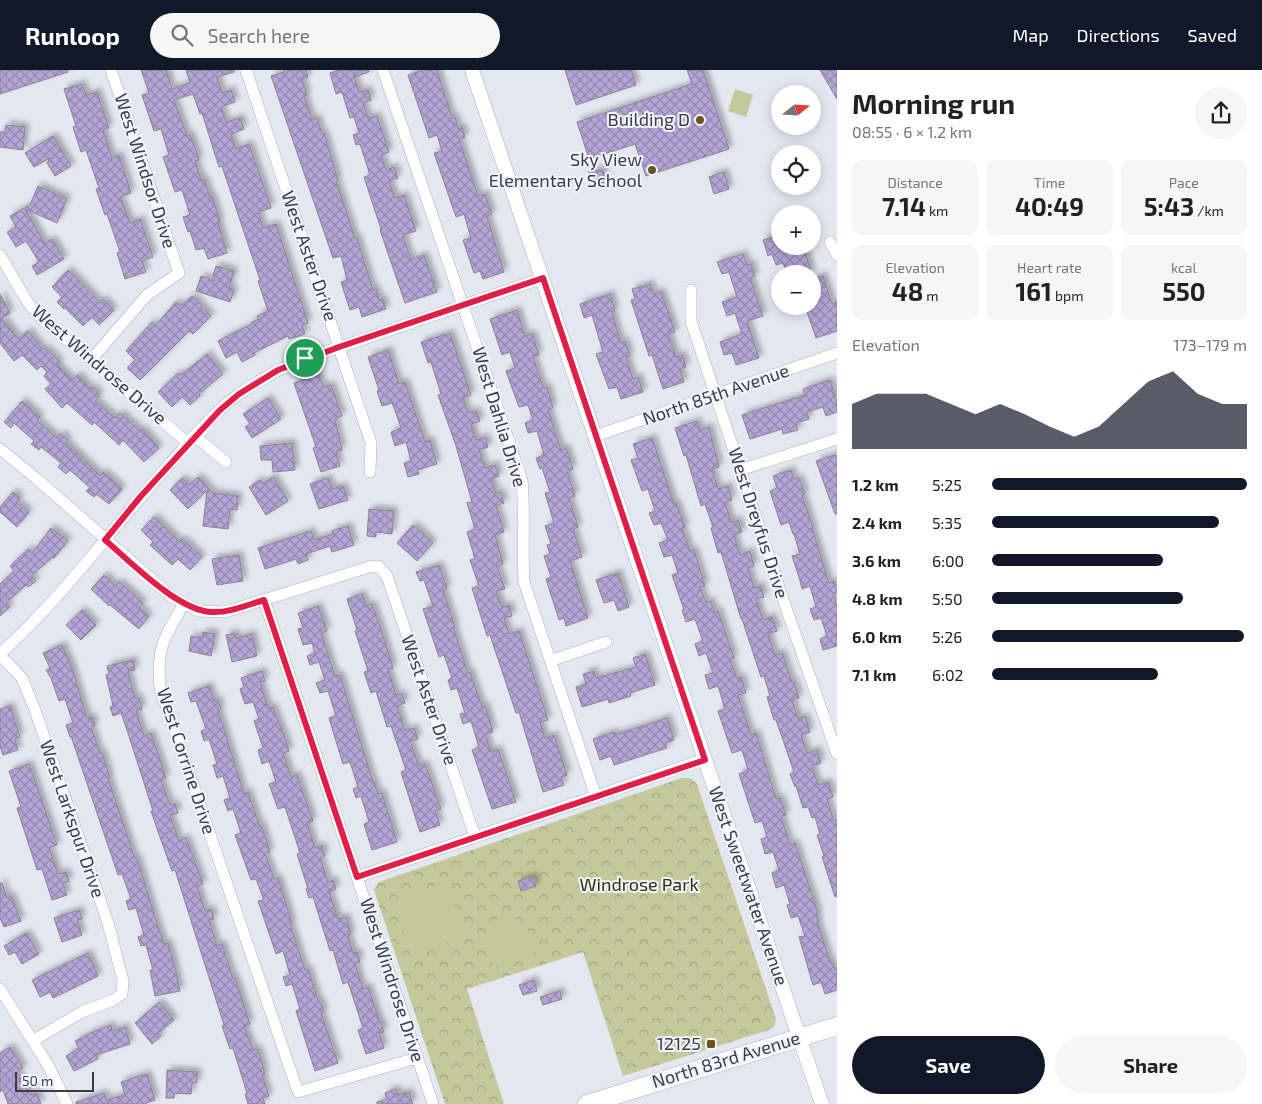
<!DOCTYPE html>
<meta charset="utf-8">
<style>
:root{--surface:#fff;--page:#f6f6f6;--text:#222;--muted:#767676;--accent:#111827}
body{margin:0;font-family:"Exo 2",sans-serif;background:var(--page);color:var(--text);height:100vh;display:flex;flex-direction:column;font-size:19px;white-space:nowrap}
*{box-sizing:border-box;margin:0}
p{font-size:16px;color:var(--muted)}
.icon{flex:none;width:28px;height:28px;fill:none;stroke:currentColor;stroke-width:2;stroke-linecap:round;stroke-linejoin:round}
.map{position:relative;flex:1;overflow:hidden}
.side{display:flex;flex-direction:column;background:var(--surface);width:425px}
.side>*{flex:none}
.needle{width:32px;rotate:72deg}
.controls{position:absolute;left:771px;top:15px;display:grid;gap:10px}
.controls a{display:grid;place-items:center;width:50px;height:50px;border-radius:50%;background:var(--surface);box-shadow:0 2px 12px #0003;font-size:25px}
.scale{position:absolute;left:15px;bottom:12px;width:79px;box-sizing:border-box;padding-left:5px;border:2px solid #3b3d41;border-top:0;font-size:14px;line-height:18px;white-space:nowrap;color:#3b3d41;-webkit-text-stroke:4px #f0f4fe;paint-order:stroke}
.pin{position:absolute;display:grid;place-items:center;width:42px;height:42px;color:#fff;margin:-21px;border:2px solid #fff;border-radius:50%;box-shadow:0 1px 5px #0007}
.round{display:grid;place-items:center;flex:none;width:52px;height:52px;border-radius:26px;background:var(--page)}
.overview{display:flex;align-items:center;justify-content:space-between;height:85px;padding:0 15px}
h1{font-size:28px;font-weight:700;line-height:38px}
.figures{display:grid;grid-template-columns:repeat(3,1fr);gap:8px;height:85px;padding:5px 15px}
.figures div{display:grid;align-content:center;border-radius:10px;background:var(--page);text-align:center}
.figures b{font-size:25px;font-weight:700}
.figures small{font-size:14px;font-weight:400}
.figures p{font-size:14px}
.chart{height:140px;padding:10px 15px}
.chart p{display:flex;justify-content:space-between}
.chart svg{width:100%;height:90px;margin-top:5px;fill:var(--accent);opacity:.7}
.action{display:flex;gap:10px;margin-top:auto;padding:10px 15px}
.action a{flex:1;height:58px;border-radius:30px;background:var(--accent);color:#fff;font-size:20px;font-weight:700;line-height:58px;text-align:center}
.action a+a{background:var(--page);color:var(--text)}
ul{padding:0 15px;list-style:none;font-size:16px}
li{display:grid;grid-template-columns:80px 60px 1fr;align-items:center;height:38px}
li i{height:12px;border-radius:6px;background:var(--accent)}
header{display:flex;align-items:center;gap:30px;box-sizing:border-box;height:70px;padding:0 25px;background:var(--accent);color:#fff}
header strong{font-size:24px}
nav{display:flex;gap:28px;margin-inline-start:auto;font-size:18px}
.search{width:350px;height:45px;background:var(--page);display:flex;align-items:center;gap:12px;box-sizing:border-box;padding:0 18px;border-radius:28px;color:var(--muted);font-size:19px}
main{display:flex;flex:1;min-height:0}
.map>svg:first-child{display:block}
.park{fill:url(#park-crowns)}
.pitch{fill:#c3c99b}
.building{fill:url(#building-cross-hatch);stroke:#88868e;filter:url(#shadow)}
.lines{fill:none;stroke-linecap:round;stroke-linejoin:round}
.minor-casing{stroke:#abb0b8;stroke-width:12}
.tertiary-casing{stroke:#abb0b8;stroke-width:15}
.primary-casing{stroke:#abb0b8;stroke-width:19}
.minor{stroke:#fff;stroke-width:11}
.tertiary{stroke:#fff;stroke-width:14}
.primary{stroke:#fff;stroke-width:18}
.route-casing{stroke:#fff;stroke-width:10}
.route{stroke:#e11d48;stroke-width:6}
.poi-dot{fill:#6d5324;stroke:#f0f4fe;stroke-width:2}
.labels{text-anchor:middle;stroke-width:4;stroke-linejoin:round;paint-order:stroke}
.poi-label{font-size:18px;fill:#3b3d41;stroke:#f0f4fe;text-anchor:end}
.street-label{font-size:18px;fill:#3b3d41;stroke:#f0f4fe}
.park-label{font-size:18px;fill:#2e3105;stroke:#f0f4fe}
</style>
<header>
<strong>Runloop</strong>
<div class="search"><svg class="icon" aria-label="search" viewBox="0 0 24 24"><circle cx="10" cy="10" r="6"/><path d="M15 15l6 6"/></svg>Search here</div>
<nav><a>Map</a><a>Directions</a><a>Saved</a></nav>
</header>
<main>
<div class="map">
<svg width="837" height="1034" viewBox="0 0 837 1034">
<defs>
<pattern id="park-crowns" width="20" height="18" patternUnits="userSpaceOnUse" patternTransform="scale(1.25)"><rect width="20" height="18" fill="#c3c99b"/><path d="M2 6a3 3 0 1 1 6 0M12 15a3 3 0 1 1 6 0" fill="none" stroke="#a0a480"/></pattern>
<pattern id="building-cross-hatch" width="8" height="8" patternUnits="userSpaceOnUse" patternTransform="scale(1.25)"><rect width="8" height="8" fill="#b5a4d7"/><path d="M0 0l8 8M0 8l8-8" fill="none" stroke="#9487b0"/></pattern>
<filter id="shadow"><feDropShadow dx="4" dy="-4" stdDeviation="2.5" flood-color="#0004"/></filter>
</defs>
<rect width="100%" height="100%" fill="#e3e7f0"/>
<path class="park" d="M682,708h8l7,6 79,235 -2,8 -5,3 -146,46 -40,-124 -116,37 37,115h-59l-70,-211 -1,-4 5,-7z"/>
<path class="pitch" d="M735,19l18,6 -7,22 -18,-6z
M447,812l18,55 -54,18 -19,-55z
M514,844l5,15 8,-2 8,26 -42,13 -8,-26 8,-3 -5,-15z"/>
<path class="building" d="M0,0h67l1,2 -68,22z
M141,0h25l6,19 18,-6 -4,-13h48v2l-17,5 5,16 9,-3 4,12 -14,5 5,15 14,-4 4,11 -13,5 5,15 13,-5 22,64 -13,4 5,16 13,-4 32,99 -6,2 3,9 -16,5 -1,-3 -34,17 1,2 -13,7 -5,-10 -11,6 -8,-17 34,-17v-2l7,-3 -2,-3 11,-5 -10,-30 2,-1 -38,-114 -3,1 -17,-54 -2,1 -7,-20 -19,6 13,36 3,-1 6,15 3,10 -4,1 6,19 3,-1 6,18 2,-1 8,26h-2l9,31 -19,6 -4,-11 -8,2 -6,-19 -2,1 -5,-15 7,-2 -8,-25 -7,2 -12,-35 6,-2 -8,-26 -7,2 -12,-36 7,-2z
M284,0h22l2,7 -6,2 5,16 -3,1 8,24 5,-2 5,16 2,-1 14,47 -2,1 19,57h2l16,52 3,-1 3,11 4,-1 3,10 -24,8 -3,-10 -9,3 -9,-28 6,-2 -6,-24 -8,2 -62,-182 13,-4z
M339,0h30v2l-15,5 5,15 9,-2 3,10 -8,3 5,15 9,-2 12,36 -8,3 5,15 8,-3 4,11 -9,3 6,17 9,-3 12,36 -13,4 8,25 13,-5 13,37 -32,11 -25,-73 1,-1 -17,-52 6,-2 -10,-31 -4,1 -3,-10 6,-2 -5,-16 -4,1 -8,-26 -6,2 -6,-21z
M423,0h14l15,48 3,-1 3,12 4,-2 3,10 -6,2 19,57 7,-2 7,20 -5,2 17,56 -21,7 -3,-8 -6,2 -11,-33 8,-2 -7,-24 -8,3 -22,-64 8,-2 -5,-16 -8,3 -21,-63z
M565,0h66l5,15 -60,20z
M687,0h16l26,79 -83,27 -11,-32 -46,15 -12,-37 115,-38z
M820,0h17v29z
M82,14l4,11 11,-3 12,36 -6,2 9,28 7,-3 12,38 -11,4 10,26 10,-4 13,38 -11,4 4,11 -21,7 -8,-26 3,-1 -13,-38 -2,1 -9,-26 3,-1 -13,-38 -5,2 -8,-25 3,-1 -12,-37z
M6,55l19,2 -2,23 -23,-3v-15h5z
M53,66l18,30 -16,10 -8,-13 3,-5 -16,9 -9,-14z
M603,100l1,13 -14,1 -1,-13z
M724,102l5,17 -15,5 -5,-17z
M38,116l29,13 -10,24 -32,-14 20,35 7,-5 12,20 -27,16 -5,-9 7,-4 -13,-21 -10,6 -9,-15 9,-5 -6,-11 20,-11z
M780,165v11h23l9,28h-25l-4,-11 -7,2 -4,-11 -4,2 -5,-16z
M743,184l4,11 4,-1 4,12 -5,2 13,38 -16,5 12,37 -23,7 -4,-12 -8,2 -4,-13 22,-8 -7,-21 -8,3 -5,-14 15,-5 -8,-25 -7,2 -5,-12z
M216,196l18,5 -5,17 5,2 -4,12 -34,-11 5,-15 14,5 -2,-6z
M68,200l32,33 3,-4 11,11 -15,15 -7,-8 -9,9 -18,-18 -1,1 -7,-7 5,-5 -10,-10z
M823,206l9,28 5,-2v29l-21,7 -9,-26 5,-2v-31z
M650,214l3,10 8,-2 14,40 -7,2 8,23 6,-2 4,12 -6,2 4,13 -21,7 -11,-34 -3,1 -18,-56 4,-1 -3,-10z
M0,224l10,19 -8,5 16,21 10,-8 15,19 2,-2 15,14 -3,3 15,15 6,-5 12,14 2,-2 8,8 -5,6 20,17 5,-5 20,18 2,-2 17,19 -15,14 -21,-22 -4,5 -25,-23 -2,3 -25,-22 -5,5 -17,-19 6,-5 -7,-8 3,-4 -6,-6 -4,4 -15,-15 -8,6 -14,-18z
M610,224l5,16 -3,2 2,8 7,23 4,-2 5,15 -4,1 7,22 5,-2 5,15 -22,7 -4,-12 -8,2 -13,-35 7,-2 -11,-37 -8,3 -4,-14z
M192,226l19,20 -18,18 -4,-3 -49,49 -13,-12 8,-8 -9,-9 26,-29 3,4 21,-24 5,4z
M517,240l8,26 7,-2 7,21 -6,1 10,32 4,-1 6,21 -5,2 13,40 5,-2 7,21 -6,2 8,25 -6,2 9,29 -5,2 9,28 -12,4 18,57 -22,8 -2,-8 -5,2 -13,-41 5,-2 -7,-21 6,-2 -3,-9 4,-1 -6,-18 9,-3 -9,-30 5,-1 -8,-24 -2,1 -4,-11 8,-3 -7,-24 -9,2 -3,-10 8,-3 -5,-15 -9,2 -13,-36 9,-3 -5,-16 -8,3 -12,-36z
M450,263l21,62 -8,3 5,15 8,-2 4,10 -9,3 5,16 9,-3 3,10 -9,3 6,18 10,-3 4,11 -8,3 5,15 4,-2 4,11 -8,3 8,26 -9,3 8,29 -6,2 8,23 -9,2 6,16 7,-2 3,11 -8,2 5,16 10,-3 17,52 12,37 -8,2 5,16 9,-3 13,40 -6,2 3,8 -21,7 -24,-80 -3,1 -26,-78 -3,1 -15,-48 7,-2 -9,-26 5,-1 -8,-27 8,-3 -8,-26 5,-1 -16,-56 -18,-51 3,-1 -10,-32 -3,1 -7,-21z
M388,280l11,34 6,-2 20,60 5,-2 7,24 -20,6 2,4 -11,3 -4,-14 7,-2 -5,-19 -11,4 -4,-14 10,-4 -5,-15 -4,-10 -10,3 -5,-15 2,-1 -11,-33z
M207,284l16,20 -24,20 1,2 -10,9 -8,-8 -10,10 -14,-15 20,-19 3,2z
M319,305l4,12 8,-2 11,31 -7,3 7,31 -6,2 4,14 -19,6 -8,-24 3,-1 -22,-64z
M830,310l7,23v9l-11,4 -3,-9 -16,5 2,7 -13,4 2,7 -15,4 -1,-5 -32,10 -8,-24 63,-20 -2,-6z
M268,328l13,21 -29,19 -7,-11 5,-3 -7,-10z
M22,331l18,16 -3,4 20,17 4,-4 7,6 -2,3 34,33 3,-4 19,17 -13,15 -13,-10 -2,3 -8,-6 4,-3 -20,-18 -4,4 -8,-7 3,-4 -20,-16 -2,3 -8,-6 3,-3 -20,-18 -3,5 -7,-6z
M697,351l3,9 9,-3 10,40 -7,2 6,20 10,-3 4,14 -7,2 6,20 7,-2 4,12 -8,3 6,20 10,-4 4,15 -6,2 6,20 7,-2 3,11 -8,2 7,21 9,-3 5,14 -9,3 7,21 7,-2 10,30 2,-1 5,16 -7,2 6,19 7,-3 5,16 -9,3 6,18 10,-3 4,13 -9,3 6,19 10,-3 5,15 -6,2 7,22 3,-1v76l-2,1 -13,-40 2,-1 -7,-21 3,-1 -5,-17 -3,1 -4,-11 -5,1 -7,-22 -1,1 -5,-13 4,-2 -18,-52h-2l-7,-23 3,-1 -6,-20 -3,1 -19,-58h-1l-20,-67 -3,1 -7,-25 2,-1 -8,-23 -4,2 -15,-51 -2,1 -9,-28z
M652,368l22,66 2,-1 9,24 -3,1 8,23 4,-1 11,36 -5,1 6,16 5,-2 3,11 4,-1 16,47 -4,2 7,19 4,-2 5,16 -8,2 13,40 5,-2 20,66 4,-1 6,17 -5,1 9,29 5,-2 23,70h-2l3,9h-2l14,42 2,-1 2,7 2,-1v21l-12,4 -4,-12 -8,3 -14,-48 6,-1 -7,-20 -7,2 -4,-13 3,-1 -6,-19 -8,3 -4,-15 7,-3 -6,-18 -8,2 -4,-15 6,-2 -5,-16 -7,2 -16,-49 9,-4 -6,-20 -10,3 -14,-42 7,-2 -7,-23 -9,3 -4,-14 8,-2 -7,-20 -7,3 -4,-12 8,-3 -8,-22 -9,3 -4,-12h2l-12,-35 6,-2 -6,-18 -8,2 -5,-14 9,-3 -7,-17 -7,2 -5,-12 6,-2 -7,-22 -6,2 -11,-31 7,-2 -5,-14z
M292,373l3,27 -22,2 -1,-12h-11l-1,-14z
M835,385l2,5v54h-2l-19,-53z
M791,400l3,10 5,-2 6,16 -3,1 11,33h-1l17,55 5,-2 3,11 -4,2 4,13v39l-14,4 -3,-11 7,-3 -6,-18 -7,2 -4,-11 6,-2 -6,-21 -8,3 -3,-12 -7,-21 8,-2 -6,-20h-1l-4,-12 -8,3 -11,-34 7,-3 -4,-12z
M198,407l15,16 25,3 -1,14 -7,-1 -2,20 -25,-3 4,-36 -19,19 -18,-19 12,-12 7,7z
M273,407l15,24 -22,14 -17,-28 11,-7 2,4z
M328,408l4,11 11,-3 5,14 -29,9 -9,-25z
M13,422l7,6 -4,4 13,10 -12,15 -17,-15v-5z
M369,439l25,2 -2,23 -16,-2v5l-9,-1z
M154,447l25,25 3,-3 20,18 -12,13 -12,-11 -6,6 -22,-20 3,-3 -12,-12z
M413,455l20,18 -16,18 -20,-18z
M348,456l6,19 -22,7 -2,-6 -24,8 2,6 -10,4 -2,-5 -31,10 -7,-21 53,-17 3,9 19,-6 -1,-3z
M51,458l17,13 -14,17 -1,-1 -22,19 5,5 -8,6 -2,-2 -20,18 4,4 -10,9v-32l14,-13 -4,-5 18,-17 4,4z
M239,485l4,26 -26,4 -5,-26z
M439,495l8,23 -4,2 12,37h-2l15,46 2,-1 12,35 3,-1 8,26 -8,2 6,18 7,-3 18,53 -24,7 -20,-59 7,-3 -8,-26 -8,3 -3,-10 5,-1 -8,-25 -6,2 -3,-10 4,-2 -8,-23 -5,2 -16,-48 10,-3 -9,-26 -4,1 -4,-9z
M618,503l11,34 -11,4 -4,-11 -10,3 -8,-23z
M104,505l11,11 4,-4 24,21 -4,5 10,8 -10,13 -29,-24 -1,1 -18,-17z
M362,524l4,12 6,-2 7,19 14,45 -5,2 8,25 6,-1 3,9 -8,3 8,25 9,-3 4,11 -8,2 9,25 6,-2 16,45 -6,2 5,14 -20,7 -19,-60 5,-2 -15,-44 -4,1 -11,-36 -5,2 -7,-21 4,-1 -13,-40 2,-1 -10,-31z
M318,536l9,25 -6,2 14,43 5,-1 33,107h1l4,12 4,-1 15,49 -25,8 -8,-26 5,-2 -8,-26 -5,2 -3,-9 5,-2 -8,-25 -7,2 -14,-46 7,-2 -8,-25 -8,2 -4,-10 9,-3 -6,-18 -9,3 -3,-9 8,-3 -3,-10 -9,2 -5,-16 5,-1 -5,-15z
M82,540l14,15 -15,15 -15,-15z
M203,562l12,2 -4,22 -22,-5 2,-15 11,2z
M235,563l1,5 16,-4 5,22 -25,6 -6,-27z
M62,575l10,23 15,50 5,-1 3,9 -4,1 9,26h2l8,25h-2l27,81 2,-1 22,72 5,14 4,-1 7,24 5,24 -25,5 -5,-26h3l-7,-25 -5,1 -3,-9 6,-2 -8,-27 -7,2 -3,-9 5,-2 -9,-25 -4,1 -42,-124 -5,-15 -1,1 -4,-12 7,-2 -8,-24 -6,2 -8,-23 -5,-8 4,-2 -7,-15z
M645,584l10,31 -25,8 1,3 -22,7 -1,-4 -26,8 -6,-20 10,-3 -3,-10 11,-3 2,7 40,-11 -3,-9z
M133,590l2,10 -7,1 7,28 4,-1 3,11 -6,2 8,25 7,-3 15,45 -5,2 9,25 5,-1 3,9 -8,2 9,26 7,-3 17,46 -6,2 8,25 6,-2 3,10 -5,1 8,26 5,-2 11,35 2,-1 15,46 -6,2 9,24 5,-1 7,25 -3,1 7,21 -6,2 2,6h-17l-3,-10 2,-1 -14,-45 -3,1 -8,-23 2,-1 -49,-155 -3,1 -12,-34 -9,-26h2l-27,-84 -5,-14 -8,3 -3,-9 3,-1 -7,-31 3,-1 -2,-8z
M262,601l3,10 -5,1 8,26 5,-1 13,34 3,10 -6,2 8,24 6,-2 16,46 -6,2 8,25 7,-2 3,10 -5,2 8,24 5,-2 3,9 -7,3 9,27 8,-2 5,17 -3,1 5,18 4,-1 3,10 -5,1 8,26 5,-2 12,36 1,-1 3,10 -5,1 5,15 -18,6 -8,-24 5,-2 -15,-46 -5,2 -10,-34 -3,1 -17,-54 -4,1 -3,-9h2l-11,-35 3,-1 -15,-46 -7,2 -9,-25 7,-2 -7,-21 -7,3 -4,-14 5,-2 -9,-27 5,-2 -6,-17 -8,2 -5,-15 4,-2 -3,-9z
M209,616l5,15 4,-1 3,9 -3,1 26,84 4,-2 12,35 2,-1 8,26 -5,1 9,26 4,-1 14,45 -2,1 15,46 3,-1 11,34h2l3,9 -3,1 17,50 -23,8 -19,-60 4,-2 -8,-25 -6,2 -3,-9 7,-2 -7,-24 -7,3 -18,-53 6,-1 -8,-21 -5,1 -16,-45 6,-2 -8,-24 -5,2 -4,-11 6,-2 -7,-22 -6,2 -4,-13 4,-1 -8,-25 -5,2 -3,-10 5,-2 -10,-28 -5,1 -3,-9z
M10,636l10,31 -5,2 3,11 -15,5 -3,-9v-37z
M667,648l7,22 -9,3 2,5 -53,17 -3,-9 -11,4 -7,-21 21,-7 1,3z
M29,694l28,81 -8,3 9,26 8,-2 3,9 -6,2 4,12 -15,5 -10,-31 -5,1 -20,-62 4,-1 -12,-36z
M533,806l3,10 -15,5 -3,-10z
M0,813h2l5,15 4,-2 10,25 -17,6 -4,-9z
M79,840l3,9 -5,1 5,15 -20,7 -8,-24z
M26,863l13,21 -17,10 -7,-12 -6,3 -5,-9z
M88,883l10,23 -45,22 -3,-6 -10,5 -8,-17z
M534,910l3,11 -14,4 -4,-10z
M560,921l2,8 -19,6 -3,-8z
M159,932l15,18 -16,13 3,3 -9,8 -17,-21z
M111,955l1,6 13,-4 5,17 -34,11 2,4 -24,12 -8,-15 13,-8 -4,-7 20,-10z
M10,977l13,21 -6,4 13,23 7,-2 4,11h-33l-5,-14 -3,2v-39z
M167,1000l30,2v11h-5l-1,11 -17,-1v5h-8z
M147,1004l8,26 -11,4h-68v-2l28,-9 2,7 19,-5 -4,-13z
M396,1019l2,6 11,-3 4,12h-36v-2l10,-3 -2,-6z"/>
<g class="lines">
<g class="minor-casing">
<path id="minor" d="M246,0l125,373 -1,29
M383,0l139,410c3,34 0,68 2,102l72,215
M830,172l7,13
M0,185l28,48 14,16 146,124
M691,220v31l92,278 54,155
M91,290l56,-65 32,-22 -68,-203
M195,366l31,26
M595,366l242,-83
M0,379l38,31 134,117 27,14 26,1 144,-45 9,-1 9,10 88,261
M740,400l97,-31
M264,530l169,504
M184,534c-20,33 -28,45 -24,84l138,404 119,-34
M0,584c62,-56 111,-124 167,-187 22,-25 44,-53 72,-73 20,-15 43,-26 66,-35l238,-81
M0,585l22,23 13,32 73,213 15,58 -1,13 -9,6 -31,12 -48,28
M550,591l56,-19
M357,807l348,-118
M0,919l48,76 19,39"/>
</g>
<g class="tertiary-casing">
<path id="tertiary" d="M472,0l123,366 227,668"/>
</g>
<g class="primary-casing">
<path id="primary" d="M587,1034l250,-78"/>
</g>
<use href="#minor" class="minor"/>
<use href="#tertiary" class="tertiary"/>
<use href="#primary" class="primary"/>
</g>
<g class="lines">
<g class="route-casing">
<path id="route" d="M543,208l162,482 -348,117 -93,-277c-17,5 -35,13 -53,12 -34,-2 -80,-50 -106,-72l36,-44 79,-86 19,-16 39,-24 61,-23z"/>
</g>
<use href="#route" class="route"/>
</g>
<g class="poi-dot">
<circle cx="700" cy="50" r="5"/>
<circle cx="652" cy="100" r="5"/>
<rect x="706" y="969" width="10" height="10" rx="2.5"/>
</g>
<g class="labels">
<g class="poi-label">
<text x="690" y="56">Building D</text>
<text x="642" y="96">Sky View<tspan x="642" dy="21">Elementary School</tspan></text>
<text x="701" y="980">12125</text>
</g>
<g class="street-label">
<text transform="translate(145 101) rotate(72)" y="6">West Windsor Drive</text>
<text transform="translate(309 186) rotate(71)" y="6">West Aster Drive</text>
<text transform="translate(99 295) rotate(41)" y="6">West Windrose Drive</text>
<text transform="translate(716 325) rotate(-19)" y="6">North 85th Avenue</text>
<text transform="translate(499 347) rotate(73)" y="6">West Dahlia Drive</text>
<text transform="translate(758 453) rotate(72)" y="6">West Dreyfus Drive</text>
<text transform="translate(429 630) rotate(71)" y="6">West Aster Drive</text>
<text transform="translate(186 691) rotate(72)" y="6">West Corrine Drive</text>
<text transform="translate(72 749) rotate(71)" y="6">West Larkspur Drive</text>
<text transform="translate(748 816) rotate(71)" y="6">West Sweetwater Avenue</text>
<text transform="translate(392 910) rotate(72)" y="6">West Windrose Drive</text>
<text transform="translate(726 990) rotate(-17)" y="6">North 83rd Avenue</text>
</g>
<g class="park-label">
<text x="639" y="821">Windrose Park</text>
</g>
</g>
</svg>
<div class="controls">
<a><svg class="needle" viewBox="-14 -14 28 28"><path d="M0-13l5 13h-10z" fill="#e53935"/><path d="M0 13l5-13h-10z" fill="#767676"/></svg></a>
<a><svg class="icon" aria-label="locate" viewBox="0 0 24 24"><circle cx="12" cy="12" r="6"/><path d="M12 2v4M12 18v4M2 12h4M18 12h4"/></svg></a>
<a>+</a>
<a>−</a>
</div>
<div class="scale">50 m</div>
<div class="pin" style="left:305px;top:288px;background:#1e9e55"><svg class="icon" aria-label="arrive" viewBox="0 0 24 24"><path d="M6 21V4h12l-3 4 3 4H6"/></svg></div>
</div>
<section class="side">
<div class="overview"><div><h1>Morning run</h1><p>08:55 · 6 × 1.2 km</p></div><a class="round"><svg class="icon" aria-label="share" viewBox="0 0 24 24"><path d="M12 15V3M7 8l5-5 5 5M5 13v7h14v-7"/></svg></a></div>
<div class="figures">
<div><p>Distance</p><b>7.14<small> km</small></b></div>
<div><p>Time</p><b>40:49</b></div>
<div><p>Pace</p><b>5:43<small> /km</small></b></div>
</div>
<div class="figures">
<div><p>Elevation</p><b>48<small> m</small></b></div>
<div><p>Heart rate</p><b>161<small> bpm</small></b></div>
<div><p>kcal</p><b>550</b></div>
</div>
<div class="chart"><p><span>Elevation</span>173–179 m</p>
<svg viewBox="0 0 160 44" preserveAspectRatio="none"><path d="M0 44V22L10 17L20 17L30 17L40 22L50 27L60 22L70 27L80 33L90 38L100 33L110 22L120 11L130 6L140 17L150 22L160 22V44z"/></svg>
</div>
<ul>
<li><b>1.2 km</b>5:25<i style="width:100%"></i></li>
<li><b>2.4 km</b>5:35<i style="width:89%"></i></li>
<li><b>3.6 km</b>6:00<i style="width:67%"></i></li>
<li><b>4.8 km</b>5:50<i style="width:75%"></i></li>
<li><b>6.0 km</b>5:26<i style="width:99%"></i></li>
<li><b>7.1 km</b>6:02<i style="width:65%"></i></li>
</ul>
<div class="action"><a>Save</a><a>Share</a></div>
</section>
</main>
